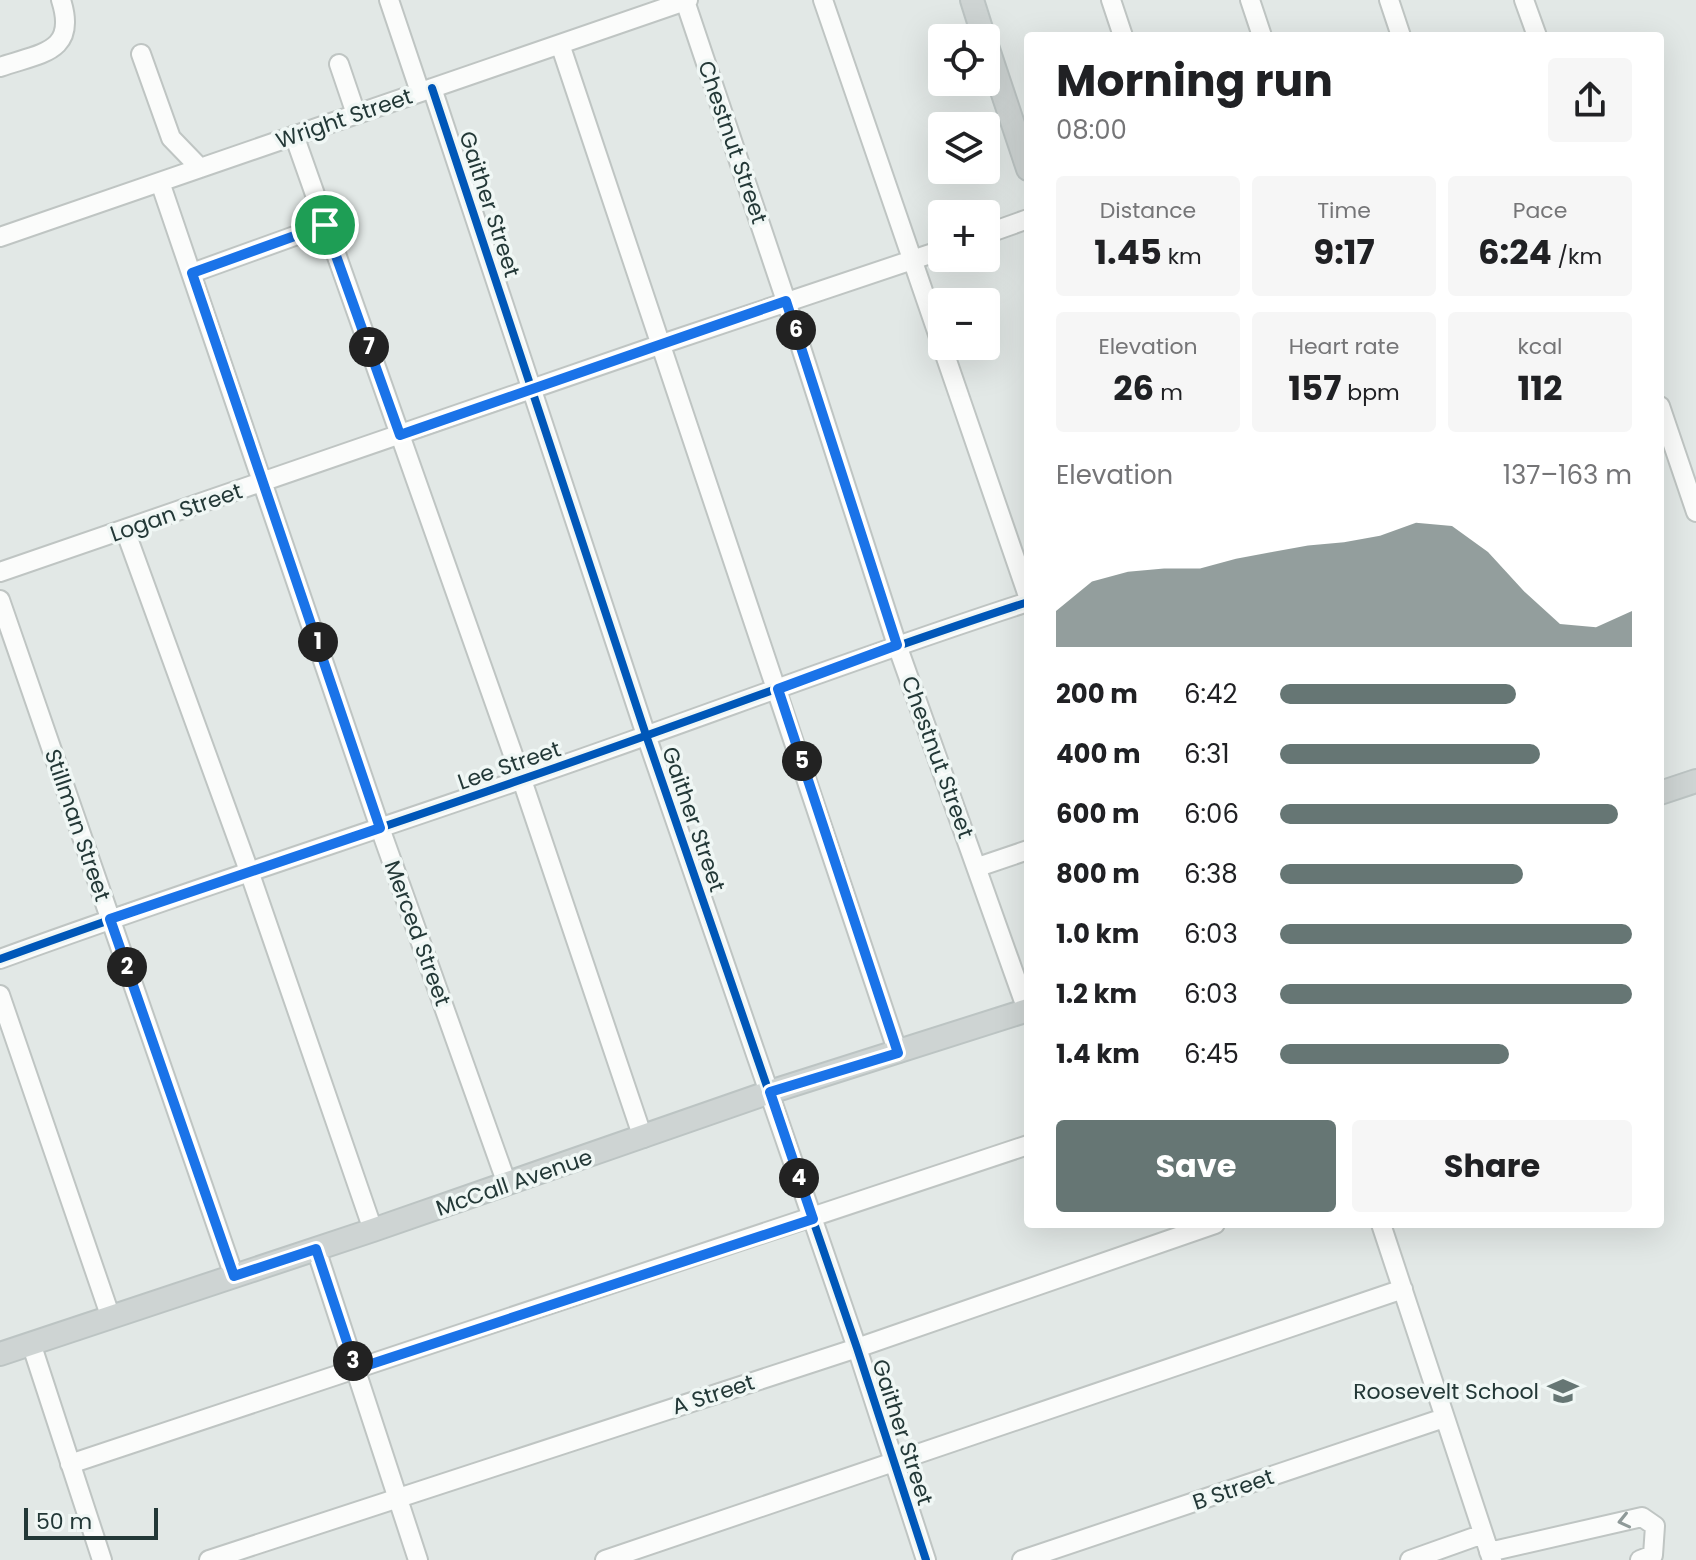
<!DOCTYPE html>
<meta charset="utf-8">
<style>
:root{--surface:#fff;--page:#f6f6f6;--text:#202124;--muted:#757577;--accent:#667674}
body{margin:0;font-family:Poppins,sans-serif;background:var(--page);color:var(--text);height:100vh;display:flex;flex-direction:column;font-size:30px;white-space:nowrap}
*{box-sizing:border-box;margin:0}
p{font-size:26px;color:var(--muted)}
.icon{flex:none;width:44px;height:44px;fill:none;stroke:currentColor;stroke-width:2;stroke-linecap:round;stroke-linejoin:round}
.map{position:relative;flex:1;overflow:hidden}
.drawer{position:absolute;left:1024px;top:32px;width:640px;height:1196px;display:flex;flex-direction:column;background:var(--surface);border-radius:8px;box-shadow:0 8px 32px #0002}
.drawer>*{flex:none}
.fabs{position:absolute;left:928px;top:24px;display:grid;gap:16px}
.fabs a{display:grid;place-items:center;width:72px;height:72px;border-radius:8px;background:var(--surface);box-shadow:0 8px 32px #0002;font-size:40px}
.scale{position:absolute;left:24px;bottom:20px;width:134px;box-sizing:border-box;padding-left:8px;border:4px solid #233837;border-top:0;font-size:22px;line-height:28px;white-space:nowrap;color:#233837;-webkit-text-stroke:6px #f0f7f5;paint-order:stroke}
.pin{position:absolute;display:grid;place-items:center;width:68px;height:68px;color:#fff;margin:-34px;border:4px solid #fff;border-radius:50%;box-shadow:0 2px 8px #0007}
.km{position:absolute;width:40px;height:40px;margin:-20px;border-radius:50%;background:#222;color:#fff;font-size:22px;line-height:40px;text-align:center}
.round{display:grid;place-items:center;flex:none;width:84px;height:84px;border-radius:8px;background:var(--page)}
.summary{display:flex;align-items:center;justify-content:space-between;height:136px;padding:0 32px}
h1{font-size:44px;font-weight:700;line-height:60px}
.figures{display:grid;grid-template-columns:repeat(3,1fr);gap:12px;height:136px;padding:8px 32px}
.figures div{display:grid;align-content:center;border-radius:8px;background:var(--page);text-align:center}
.figures b{font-size:34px;font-weight:700}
.figures small{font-size:22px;font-weight:400}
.figures p{font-size:22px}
.chart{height:224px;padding:16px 32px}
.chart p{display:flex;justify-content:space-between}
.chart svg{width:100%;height:144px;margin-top:8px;fill:var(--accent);opacity:.7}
.button{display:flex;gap:16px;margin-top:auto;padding:16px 32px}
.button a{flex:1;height:92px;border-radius:8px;background:var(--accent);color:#fff;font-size:32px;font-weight:700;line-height:92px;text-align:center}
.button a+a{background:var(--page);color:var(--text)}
ul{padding:0 32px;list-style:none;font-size:26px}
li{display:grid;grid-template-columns:128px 96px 1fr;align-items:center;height:60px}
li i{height:20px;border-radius:10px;background:var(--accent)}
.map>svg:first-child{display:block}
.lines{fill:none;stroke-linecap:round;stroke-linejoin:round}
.minor-casing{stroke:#bfc5c3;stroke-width:22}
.major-casing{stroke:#bcc4c3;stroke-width:26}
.minor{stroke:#fbfcfb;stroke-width:18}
.major{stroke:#ced4d3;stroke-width:22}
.cycleway-casing{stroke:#f0f7f5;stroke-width:13}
.cycleway{stroke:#0057b8;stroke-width:8}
.oneway{stroke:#8f9a99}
.route-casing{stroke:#fff;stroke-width:16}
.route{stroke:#1a73e8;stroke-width:10}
.labels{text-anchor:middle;stroke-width:7;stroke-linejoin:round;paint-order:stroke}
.street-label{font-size:22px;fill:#233837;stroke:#f0f7f5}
.poi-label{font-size:22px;fill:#233837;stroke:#f0f7f5;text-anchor:end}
</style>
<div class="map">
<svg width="1696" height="1560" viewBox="0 0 1696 1560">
<rect width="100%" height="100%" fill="#e2e8e6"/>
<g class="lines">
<g class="minor-casing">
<path id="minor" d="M389,0l31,92
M823,0l119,346
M1111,0l12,36
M1250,0l12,36
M1389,0l12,36
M1524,0l13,36
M685,1l101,300 111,344 130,365
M560,44l338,1009
M141,54l30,84 29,30
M339,64l17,50
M0,67c40,-14 78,-14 61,-67
M432,88l214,647 211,613 69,212
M294,135l228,645 121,358
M160,182l220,646 127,356
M986,234l42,-15
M0,237l688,-237
M192,273l133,-48
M942,346l86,250
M1660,406l36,106
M125,530l124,341 124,359
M0,572l662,-228 280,-94
M0,600l234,676
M978,867l50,-17
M0,959c172,-63 347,-119 520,-179 170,-58 337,-123 508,-178
M0,995l111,323
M1381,1224l111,336
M316,1249l102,311
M31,1343l71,217
M70,1464l958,-319
M1489,1552l153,-35 13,9 -2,29 -13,5
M209,1560l648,-212 358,-124
M605,1560l798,-271
M1022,1560l422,-142
M1410,1560l73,-26"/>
</g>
<g class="major-casing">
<path id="major" d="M972,0l12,38
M986,43l42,126
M1660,793l36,-12
M0,1354l373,-124 397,-138 258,-82"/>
</g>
<use href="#minor" class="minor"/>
<use href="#major" class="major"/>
<g class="cycleway-casing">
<path id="cycleway" d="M432,88l214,647 211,613 69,212
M0,959c172,-63 347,-119 520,-179 170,-58 337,-123 508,-178"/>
</g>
<use href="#cycleway" class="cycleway"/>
</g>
<defs><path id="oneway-chevron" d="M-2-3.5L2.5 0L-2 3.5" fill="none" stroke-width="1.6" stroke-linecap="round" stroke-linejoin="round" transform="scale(2)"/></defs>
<use class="oneway" href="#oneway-chevron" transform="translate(1624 1521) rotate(167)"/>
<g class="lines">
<g class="route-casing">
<path id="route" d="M325,225l75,210 386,-134 111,344 -119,44 120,364 -128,39 43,127 -457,150 -40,-120 -82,27 -124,-357 270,-91 -188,-555z"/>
</g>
<use href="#route" class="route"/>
</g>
<defs>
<g id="school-bare" transform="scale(2.4)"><path d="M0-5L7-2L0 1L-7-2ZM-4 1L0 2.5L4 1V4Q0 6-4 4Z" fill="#667674" stroke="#f0f7f5" stroke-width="2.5" paint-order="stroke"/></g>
</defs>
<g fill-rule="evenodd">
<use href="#school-bare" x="1563" y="1391"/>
</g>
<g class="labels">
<g class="street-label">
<text transform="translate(344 118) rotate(-19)" y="8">Wright Street</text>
<text transform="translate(733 142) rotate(71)" y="8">Chestnut Street</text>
<text transform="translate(490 204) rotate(72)" y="8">Gaither Street</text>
<text transform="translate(176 512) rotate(-19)" y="8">Logan Street</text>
<text transform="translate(938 757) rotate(70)" y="8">Chestnut Street</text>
<text transform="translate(509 765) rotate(-19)" y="8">Lee Street</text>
<text transform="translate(694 819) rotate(71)" y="8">Gaither Street</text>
<text transform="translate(78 825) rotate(71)" y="8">Stillman Street</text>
<text transform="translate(418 933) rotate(70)" y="8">Merced Street</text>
<text transform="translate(514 1182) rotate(-19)" y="8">McCall Avenue</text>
<text transform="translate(713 1394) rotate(-18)" y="8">A Street</text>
<text transform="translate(903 1432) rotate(72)" y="8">Gaither Street</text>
<text transform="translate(1233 1489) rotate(-19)" y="8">B Street</text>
</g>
<g class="poi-label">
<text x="1539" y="1399">Roosevelt School</text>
</g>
</g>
</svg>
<div class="fabs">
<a><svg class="icon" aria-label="locate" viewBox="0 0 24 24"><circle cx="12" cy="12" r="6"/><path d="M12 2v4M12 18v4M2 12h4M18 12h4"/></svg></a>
<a><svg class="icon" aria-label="layers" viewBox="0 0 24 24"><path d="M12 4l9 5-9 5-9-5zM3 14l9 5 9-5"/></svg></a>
<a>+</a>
<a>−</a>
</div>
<div class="scale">50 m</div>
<div class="pin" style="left:325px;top:225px;background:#1e9e55"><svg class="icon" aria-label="arrive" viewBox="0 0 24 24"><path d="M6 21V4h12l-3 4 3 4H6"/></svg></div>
<b class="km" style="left:318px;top:642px">1</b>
<b class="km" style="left:127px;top:967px">2</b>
<b class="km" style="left:353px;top:1361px">3</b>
<b class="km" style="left:799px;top:1178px">4</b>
<b class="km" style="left:802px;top:761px">5</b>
<b class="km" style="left:796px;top:330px">6</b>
<b class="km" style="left:369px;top:347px">7</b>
<section class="drawer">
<div class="summary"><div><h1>Morning run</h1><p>08:00</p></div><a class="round"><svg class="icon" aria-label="share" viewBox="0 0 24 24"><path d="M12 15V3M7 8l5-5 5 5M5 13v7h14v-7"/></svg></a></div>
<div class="figures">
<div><p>Distance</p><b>1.45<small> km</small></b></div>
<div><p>Time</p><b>9:17</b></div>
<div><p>Pace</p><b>6:24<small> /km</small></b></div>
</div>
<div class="figures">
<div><p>Elevation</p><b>26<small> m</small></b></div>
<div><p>Heart rate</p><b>157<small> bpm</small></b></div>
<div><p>kcal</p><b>112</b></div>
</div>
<div class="chart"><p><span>Elevation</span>137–163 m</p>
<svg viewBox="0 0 160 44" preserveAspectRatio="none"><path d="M0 44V33L10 24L20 21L30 20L40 20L50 17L60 15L70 13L80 12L90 10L100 6L110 7L120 15L130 27L140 37L150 38L160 33V44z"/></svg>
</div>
<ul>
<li><b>200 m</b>6:42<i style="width:67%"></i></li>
<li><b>400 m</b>6:31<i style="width:74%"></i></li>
<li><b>600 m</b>6:06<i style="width:96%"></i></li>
<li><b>800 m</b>6:38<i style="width:69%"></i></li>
<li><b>1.0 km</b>6:03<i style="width:100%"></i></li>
<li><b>1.2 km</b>6:03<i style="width:100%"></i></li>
<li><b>1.4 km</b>6:45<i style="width:65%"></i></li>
</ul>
<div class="button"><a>Save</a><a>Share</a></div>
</section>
</div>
